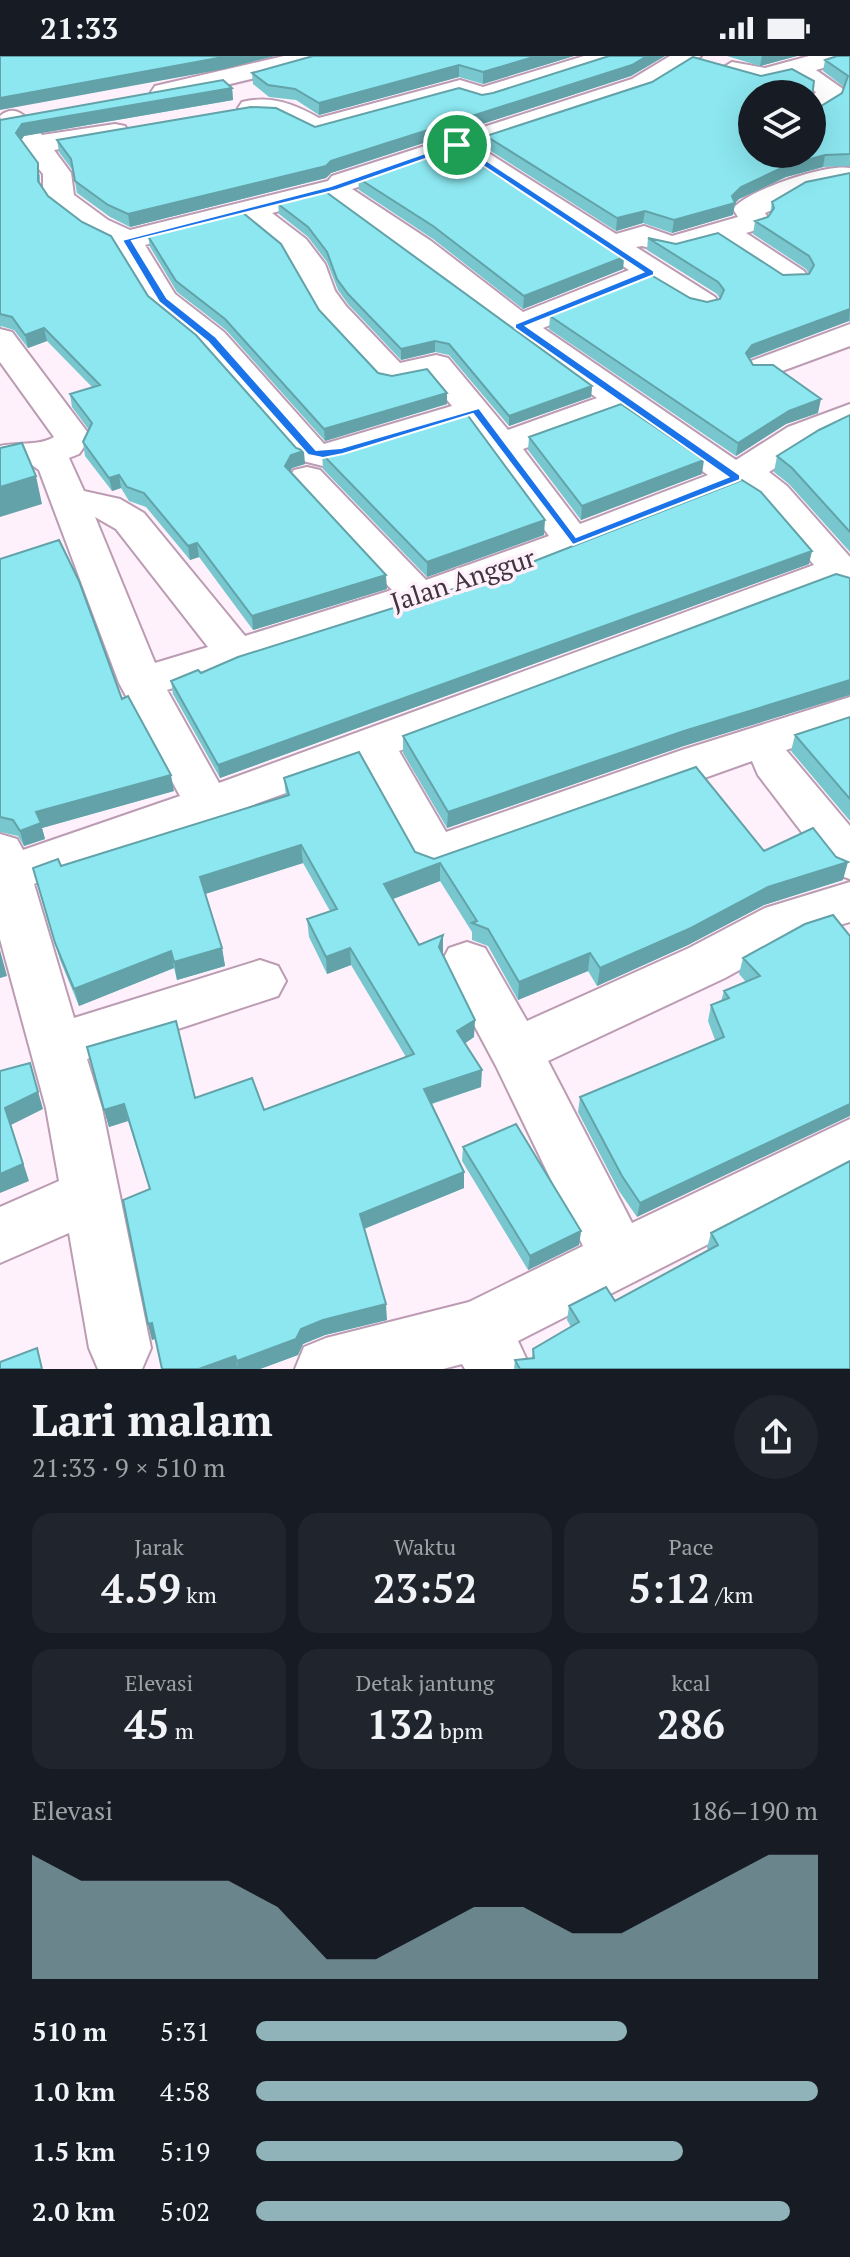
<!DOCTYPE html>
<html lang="id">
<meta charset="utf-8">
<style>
:root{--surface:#171b24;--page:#20242c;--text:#f1f3f6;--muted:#9ea1a6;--accent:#8fb3b8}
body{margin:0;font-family:"PT Serif",serif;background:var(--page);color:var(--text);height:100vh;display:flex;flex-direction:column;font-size:30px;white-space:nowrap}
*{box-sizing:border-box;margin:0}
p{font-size:26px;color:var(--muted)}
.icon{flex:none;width:44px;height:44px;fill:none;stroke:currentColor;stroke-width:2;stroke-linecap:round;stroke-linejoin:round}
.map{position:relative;height:1313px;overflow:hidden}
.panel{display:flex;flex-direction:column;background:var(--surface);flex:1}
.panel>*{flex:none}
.tools{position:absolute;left:738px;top:24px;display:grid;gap:16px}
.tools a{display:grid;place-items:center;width:88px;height:88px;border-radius:50%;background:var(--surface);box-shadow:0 8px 32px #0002;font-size:40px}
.pin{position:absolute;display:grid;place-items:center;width:68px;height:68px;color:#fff;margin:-34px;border:4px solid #fff;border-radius:50%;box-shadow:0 2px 8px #0007}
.round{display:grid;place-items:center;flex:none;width:84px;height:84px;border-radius:42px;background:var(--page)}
.overview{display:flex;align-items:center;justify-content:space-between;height:136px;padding:0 32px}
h1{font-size:44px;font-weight:800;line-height:60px}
.stats{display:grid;grid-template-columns:repeat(3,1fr);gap:12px;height:136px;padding:8px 32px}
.stats div{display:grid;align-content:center;border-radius:20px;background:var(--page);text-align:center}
.stats b{font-size:40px;font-weight:800}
.stats small{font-size:22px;font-weight:400}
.stats p{font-size:22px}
.chart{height:224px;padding:16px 32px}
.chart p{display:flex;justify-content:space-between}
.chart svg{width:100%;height:144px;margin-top:8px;fill:var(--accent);opacity:.7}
ul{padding:0 32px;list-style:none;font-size:26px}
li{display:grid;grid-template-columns:128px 96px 1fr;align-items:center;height:60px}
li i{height:20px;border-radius:10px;background:var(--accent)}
.status{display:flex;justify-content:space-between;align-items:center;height:56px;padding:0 40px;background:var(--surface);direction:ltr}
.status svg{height:22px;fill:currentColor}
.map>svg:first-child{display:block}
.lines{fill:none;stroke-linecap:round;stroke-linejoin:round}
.minor-casing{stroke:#bb9cb3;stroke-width:4}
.minor{fill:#fff;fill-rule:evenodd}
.wall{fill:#78c7ce}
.shaded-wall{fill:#62a2a8}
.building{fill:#8ce7f0;stroke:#62a2a8;stroke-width:2}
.route{fill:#1a73e8;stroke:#fff;stroke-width:2;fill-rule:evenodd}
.labels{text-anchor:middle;stroke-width:7;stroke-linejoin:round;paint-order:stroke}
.street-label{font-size:26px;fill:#41343e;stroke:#fff1fb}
</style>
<div class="status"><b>21:33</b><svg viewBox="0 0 49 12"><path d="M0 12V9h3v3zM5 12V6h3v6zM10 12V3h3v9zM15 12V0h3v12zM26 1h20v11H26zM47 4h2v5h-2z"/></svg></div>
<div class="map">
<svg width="850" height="1313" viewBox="0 0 850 1313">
<rect width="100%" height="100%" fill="#fff1fb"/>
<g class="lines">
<g class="minor-casing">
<path id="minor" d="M284,0h46l-4,5 -162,39 -9,-2 -4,-6 4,-6z
M584,0h39l-4,5 -127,41 -9,2 -24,-7 -144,39 -37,-19 -36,-3 -4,-6 4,-6c30,-7 52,2 77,16l141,-38 23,7z
M670,0h31l-51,35 -171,56 137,87 28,-8 28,10 66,-19 -5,-8c12,-18 94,-46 117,-41v14l-48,10 -16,12 -21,9 4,6 -6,9 -17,5 58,38 5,7 -5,7h-22l-65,-43 -43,12 -32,-8 -6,1 79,50 4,7 -4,7c-25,6 -45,-14 -65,-27l-107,44 193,132 52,-33 62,-23v24l-36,15 -45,29 18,14 63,71v38l-18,-8 -433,164 47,81 236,-82 168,-53v32l-64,21 64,76v53l-17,-6 -75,-98 -6,-14 -317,113 -17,-6 -57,-102 -327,118 40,134 186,-58 18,6 8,15 -8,15 -191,63 15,49 49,240 -9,21h-44l-9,-21 -20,-115 -69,30v-56l59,-26 -13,-73 -46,-169v-105l17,5 6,11 157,-54 -61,-113 -80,-213 -10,-7 -29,6v-23c18,-4 40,0 54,-9l-54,-75v-33l12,3 79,105 -12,17 -10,4 15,33 36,8 24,14 101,123 147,-46 -98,-104 -6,-8 6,-8 13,-3 13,3 106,110 123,-44 -82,-112 -124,38 -20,4 -24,-6 -99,-114 -48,-39 -37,-61 -29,-14 -33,-25 -10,-14v-19l-41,-50 -2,-8c18,-15 30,6 42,19l73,-11 10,2 4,6 -4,6 -71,12 17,23 3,22 34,25 22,10 198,-49 4,-5 300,-97zM453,99l176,115 -106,42 -92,-71 -79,-52zM327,143c93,63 178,135 270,199l-89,32 -60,-72 -12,-3 -36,8 -54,-57 -11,-15 -10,-27 -19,-25 -34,-26zM244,164l40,33 10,12 9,27 19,28 58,62 12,3 36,-8 24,29 -128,38 -100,-112 -49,-38 -30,-49zM620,358l88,61 -128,49 -57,-75zM740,433l21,13 53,63 -595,218 -52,-93 335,-107zM95,461l21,12 92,118 -53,16z
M809,0h41l-3,5 -31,9 27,19 -6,15 -25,14v-21l4,-5 -26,-15 -24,7 -43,-8 -4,-6 13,-8 33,6z
M850,268v22l-87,32 -12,-3 -5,-7 5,-7z
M850,826v40l-51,15 -74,41 -177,83 84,162 218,-104v53l-332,169 13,28h-66l-3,-5 -19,5h-148l9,-22 22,-9 143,-36 114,-56 -87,-180 -55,-103 8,-15 18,-6 18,6 42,73 162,-73 76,-40z"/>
</g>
<use href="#minor" class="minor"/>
</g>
<path class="wall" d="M313,0h261l-91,28 -24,-7 -140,38 -23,-15 -27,-3 -16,-13 -1,-11z
M609,0h56l-34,20 -300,97 -5,5 -196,49 -20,-10 -33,-24 -4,-22 -14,-19 -2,-12 258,-13 178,-34z
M727,0h70l-37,10z
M850,0v110l-27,1 -37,10 -47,22 -4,4 -2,12 -61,18 -29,-10 -27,8 -130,-83v-12l266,-42 64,15 26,-16 2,-6 -21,-16 2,-11z
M232,32l1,12 -209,36 -3,5 19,34v9l8,12 100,100 157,168 -13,4 -2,4 97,117 -134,41 -54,-73 -9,3 -44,-53 -17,-6 -8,-13 -9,3 -27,-35 -2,-14 6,-12 -17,-23 -2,-13 22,-7 -45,-46 -19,7 -14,-18 -13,-4 -1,2v-208z
M850,117v149l-1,-1 -100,38 4,6 65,48 -32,11 -50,32 -187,-127 1,-13 140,-18 17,4 13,-3 -3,-5 -70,-44 1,-12 135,37 26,-1 -3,-5 -53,-35 2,-13 13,-4 2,-3 2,-12z
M358,122l266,79 -1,12 -100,40 -90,-70 -74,-49z
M278,148l314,182 -1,11 -82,29 -60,-71 -14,-3 -34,8 -53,-56 -10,-14 -11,-28 -19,-25 -29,-23z
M148,180l171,74 59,63 69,20v11l-122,37 -99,-111 -49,-38 -27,-45z
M850,359v137l-61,-68 -15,-12 3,-16z
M529,381l173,37 -121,46 -53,-70z
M322,398l222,81 -117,42 -104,-108z
M0,503l122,140 52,92 -132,37 3,11 -21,7 -6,-10 -18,-4z
M809,508l-589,214 -47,-84 -2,-13 30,-8z
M850,661v104l-59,-70 4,-16z
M403,680l278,11 -234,81 -44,-75z
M284,722l131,74 19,7 330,-8 79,29 -79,25 -76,40 -91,41 -9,-15 -70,29 -30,-54 -16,-6v-8l-32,-51 -47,18 26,46 24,8 -1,1 32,83 -9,6 16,44 -49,17 32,68v16l-100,41 23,91 -62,15 -22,9 -5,11 -38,14h-98l-7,-30 -3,1 -4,-16 2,-134 -22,-69 -19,6 -22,-80 108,51 69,12 142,-53 -55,-92 -24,9 -18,-37 -2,-18 23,-8 -27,-48 -98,31 17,54 3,18 -48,14 -3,-12 -95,38 -19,-46 -27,-92 28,-2 225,-70z
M850,880l-213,281 -18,-26 -41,-79 2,-15 135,-57 -7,-19 3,-16 10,-4 3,-10 22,-9 -7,-8 4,-16z
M463,1091l118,84 -2,14 -51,25 -66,-109z
M711,1177l139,136h-336l1,-9 17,-2 1,-9 38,-22 -4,-7 2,-14 46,-5 94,-50 -2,-3z"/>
<path class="shaded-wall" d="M229,0h46l-51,13 -224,41v-12z
M537,0h37l-91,28v-12z
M647,0h18l-34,20 -300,97 -5,5 -196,49 -2,-13 203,-53z
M762,0h35l-37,10z
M459,9v12l-140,38v-12z
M232,32l1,12 -209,36 -6,9 -2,-12 6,-9z
M825,99l-2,12 -37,10 -47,22 -4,4 -2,12 -61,18 2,-13 58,-24 9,-9 47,-22z
M645,155l-2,12 -27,8 1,-13z
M624,201l-1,12 -100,40 1,-13z
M850,253l-1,12 -99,37 -6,8 2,-13 6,-8z
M44,272l3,13 -19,7 -3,-13z
M435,285v11l-34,8v-11z
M592,330l-1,11 -82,29v-10z
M447,337v11l-122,37 -1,-12z
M821,343l-3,14 -32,11 -50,32 2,-13 51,-32z
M304,395l1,13 -13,4 -6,12 -1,-14 6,-11z
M704,404l-2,14 -121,46 1,-14z
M119,419l2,13 -9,3 -3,-13z
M36,420l6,28 -42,13v-30z
M545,464l-1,15 -117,42v-15z
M197,487l2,14 -9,3 -2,-14z
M812,495l-3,13 -589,214 -2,-13z
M386,519l1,14 -134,41 -1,-14z
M850,624v15l-169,52 -234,81 1,-16 236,-81z
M171,719l3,16 -132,37 3,11 -21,7 -4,-15 16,-19z
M301,789l2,18 -101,32 -2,-18z
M848,806l-5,18 -79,25 -76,40 -91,41 3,-18 168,-81z
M440,807v18l-55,21 -1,-18z
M443,879v18l-5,11 1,-17z
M222,892l3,18 -48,14 -3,-18z
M350,892l1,17 -24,9 -1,-17z
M0,894l7,26 -7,2z
M171,895l3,17 -95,38 -5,-17z
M590,897l-2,18 -70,29 1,-18z
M475,964l-1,17 -17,12v-18z
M30,1007l13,46 -32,16 18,56 -29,12v-19l5,-66z
M482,1014l-1,17 -57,19v-17z
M124,1048l4,17 -19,6 -5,-17z
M850,1048v12l-213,101 3,-14z
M464,1116v16l-103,42 -1,-16z
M581,1175l-2,14 -51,25 2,-14z
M386,1248l1,16 -62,15 -22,9 -5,11 -38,14h-22l-1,-8 64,-32 22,-9z
M152,1267l4,15 -4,2 -4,-16z
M235,1300l3,13h-39z"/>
<path class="building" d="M0,0h229l-229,42z
M313,0h224l-54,16 -24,-7 -140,38 -24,-14 -27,-4 -16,-12z
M609,0h38l-15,9 -301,96 -5,5 -198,48 -20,-9 -33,-24 -4,-22 -14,-19 194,-33 25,1 39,19 144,-39 23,7 11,-2z
M837,0h13v98l-25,1 -37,10 -47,22 -9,9 3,7 -61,17 -29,-9 -28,7 -131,-82 166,-54 41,-25 68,19 31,-7 22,12 -2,16v-3h-60v60h60v-47l4,2 26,-16 6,-17 -23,-16z
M223,24l9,8 -210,36 -6,9 22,30v18l10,15 34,26 29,14 37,60 48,39 100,113 8,3 -13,4 -6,11 101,109 -134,41 -55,-73 -9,3 -44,-53 -17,-6 -8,-12 -10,3 -26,-36 9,-19 -22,-29 30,-9 -56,-57 -19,7 -13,-18 -12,-3v-194z
M453,91l171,110 -100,39 -91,-70 -75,-48z
M850,117v136l-98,36 -6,8 7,12h20l48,34 -32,12 -51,32 -188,-127 101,-41 39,23 17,4 13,-3 4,-9 -6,-8 -70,-44 28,6 42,-11 65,42 26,-1 5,-9 -5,-9 -54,-35 13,-4 6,-9 -2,-6 34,-20z
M326,136l266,194 -83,30 -60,-72 -14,-3 -34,8 -53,-55 -11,-15 -10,-27 -19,-25 -30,-23z
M242,156l39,32 38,66 59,63 14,3 35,-7 20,24 -123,36 -99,-110 -49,-38 -28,-45z
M621,348l83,56 -122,46 -53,-69z
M466,357l79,107 -118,42 -105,-108z
M850,359v117l-58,-64 -15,-12 42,-26z
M22,387l14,33 -36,11v-39z
M742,424l19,12 51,59 -594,214 -47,-84 27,-11 3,3 37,-16 266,-84z
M59,484l20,41 43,118 6,-3 43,79 -135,37 5,11 -21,8 -7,-11 -13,-3v-258z
M836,518l14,4v102l-166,51 -236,81 -45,-76z
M850,661v82l-55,-64z
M359,696l56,100 19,7 262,-92 68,84 49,-23 23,29 12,5 -80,25 -77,41 -91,40 -10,-15 -71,29 -31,-53 -16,-6 5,-2 -37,-58 -56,21 35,61 24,-10 -4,12 36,73 -18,11 25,39 -58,19 40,83 -104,42 26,90 -63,16 -22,9 -5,10 -59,22 -2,-5 -36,13h-37l-10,-46 -4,1 -25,-124 27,-11 -26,-85 -20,6 -17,-63 89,-26 19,77 57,-20 12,32 150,-56 -64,-106 -24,9 -19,-38 30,-10 -36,-64 -101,32 22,71 -48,14 -3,-11 -97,38 -19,-46 -22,-75 25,-9 3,7 228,-71 -5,-17z
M833,859l17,21v168l-210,99 -18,-27 -42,-79 144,-60 -13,-32 18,-7 -5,-7 36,-15 -17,-18 62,-34z
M30,1007l8,29 -33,16 18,56 -23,10v-103z
M516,1068l65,107 -51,25 -67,-109z
M850,1105v208h-330l-5,-9 19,-2 -1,-9 46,-27 -10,-16 37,-19 9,14 103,-56 -7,-12z
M37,1292l5,21h-42v-7z"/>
<path class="route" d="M454,87h6l194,128v4l-128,51 214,149v5l-167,65 -100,-131 -130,40 -20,4 -15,-3 -100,-113 -49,-40 -37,-62 209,-54zM456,92l187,124 -128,52v4l213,149 -152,60 -97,-129 -138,40 -25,2 -100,-113 -49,-39 -35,-57 205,-51z"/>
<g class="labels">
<g class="street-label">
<text transform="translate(463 524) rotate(-18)" y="9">Jalan Anggur</text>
</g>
</g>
</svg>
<div class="tools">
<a><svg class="icon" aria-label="layers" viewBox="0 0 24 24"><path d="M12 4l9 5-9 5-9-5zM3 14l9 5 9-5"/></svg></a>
</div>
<div class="pin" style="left:457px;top:89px;background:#1e9e55"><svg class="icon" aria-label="arrive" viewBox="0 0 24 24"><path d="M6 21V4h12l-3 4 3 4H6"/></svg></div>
</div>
<section class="panel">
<div class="overview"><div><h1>Lari malam</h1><p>21:33 · 9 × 510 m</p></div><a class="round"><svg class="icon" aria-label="share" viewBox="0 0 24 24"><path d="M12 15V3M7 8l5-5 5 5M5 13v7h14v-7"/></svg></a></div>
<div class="stats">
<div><p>Jarak</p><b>4.59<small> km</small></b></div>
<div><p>Waktu</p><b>23:52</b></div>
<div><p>Pace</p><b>5:12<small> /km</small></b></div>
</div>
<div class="stats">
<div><p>Elevasi</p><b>45<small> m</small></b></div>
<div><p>Detak jantung</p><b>132<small> bpm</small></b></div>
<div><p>kcal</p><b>286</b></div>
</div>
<div class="chart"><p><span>Elevasi</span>186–190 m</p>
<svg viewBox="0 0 160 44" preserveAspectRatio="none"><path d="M0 44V6L10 14L20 14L30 14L40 14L50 22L60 38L70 38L80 30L90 22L100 22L110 30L120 30L130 22L140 14L150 6L160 6V44z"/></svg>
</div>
<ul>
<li><b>510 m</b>5:31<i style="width:66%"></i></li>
<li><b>1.0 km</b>4:58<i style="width:100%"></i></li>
<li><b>1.5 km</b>5:19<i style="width:76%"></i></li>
<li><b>2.0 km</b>5:02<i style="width:95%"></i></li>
</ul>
</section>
